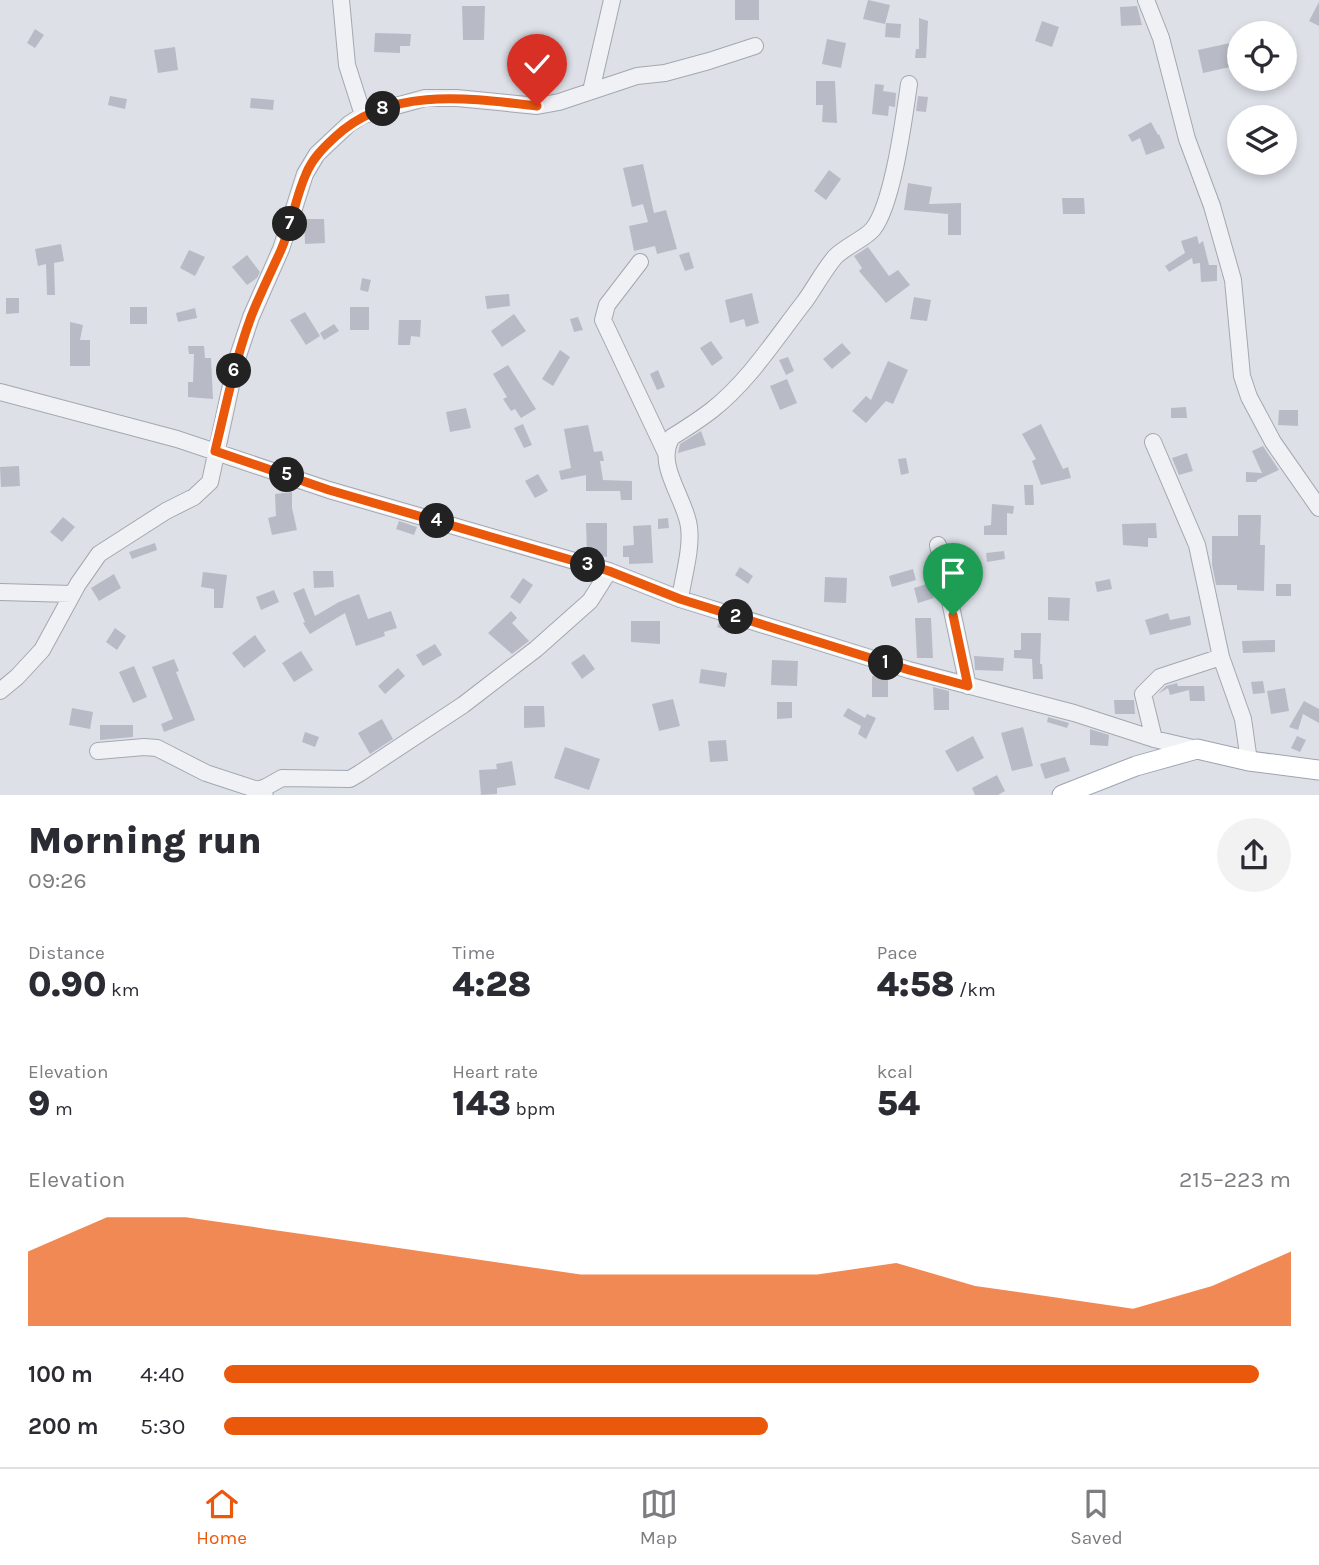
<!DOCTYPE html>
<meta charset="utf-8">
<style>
:root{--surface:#fff;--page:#f2f2f3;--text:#2b2b33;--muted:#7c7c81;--line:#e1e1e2;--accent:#ea580c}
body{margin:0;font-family:Karla,sans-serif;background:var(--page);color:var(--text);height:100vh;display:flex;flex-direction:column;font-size:26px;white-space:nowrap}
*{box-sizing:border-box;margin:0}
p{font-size:23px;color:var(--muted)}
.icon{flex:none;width:38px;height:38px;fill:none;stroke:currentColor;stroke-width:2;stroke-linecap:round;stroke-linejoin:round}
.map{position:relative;height:795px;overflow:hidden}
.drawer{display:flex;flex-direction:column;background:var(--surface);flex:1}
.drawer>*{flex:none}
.fabs{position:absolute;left:1227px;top:21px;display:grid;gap:14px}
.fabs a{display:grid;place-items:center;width:70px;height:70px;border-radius:50%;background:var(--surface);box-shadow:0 4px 10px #0003;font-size:35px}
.pin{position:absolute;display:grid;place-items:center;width:60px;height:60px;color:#fff;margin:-72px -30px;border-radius:50% 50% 50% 0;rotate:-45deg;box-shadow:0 0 7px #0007}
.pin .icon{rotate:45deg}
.km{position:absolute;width:35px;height:35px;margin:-18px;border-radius:50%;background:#222;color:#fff;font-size:19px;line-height:35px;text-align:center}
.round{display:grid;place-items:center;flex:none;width:74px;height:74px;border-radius:37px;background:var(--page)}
.headline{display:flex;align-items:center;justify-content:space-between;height:119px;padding:0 28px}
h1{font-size:38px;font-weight:800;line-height:52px}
.figures{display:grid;grid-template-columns:repeat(3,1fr);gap:10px;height:119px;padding:7px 28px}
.figures div{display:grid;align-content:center}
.figures b{font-size:35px;font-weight:800}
.figures small{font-size:19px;font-weight:400}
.figures p{font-size:19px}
.chart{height:196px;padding:14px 28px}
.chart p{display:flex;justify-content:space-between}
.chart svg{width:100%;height:126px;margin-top:7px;fill:var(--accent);opacity:.7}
ul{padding:0 28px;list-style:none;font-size:23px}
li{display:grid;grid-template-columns:112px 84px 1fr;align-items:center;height:52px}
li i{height:18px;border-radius:9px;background:var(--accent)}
.tabs{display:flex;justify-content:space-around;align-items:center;height:98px;border-top:2px solid var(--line);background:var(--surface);font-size:19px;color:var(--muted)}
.tabs a{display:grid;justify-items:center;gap:4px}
.tabs .current{color:var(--accent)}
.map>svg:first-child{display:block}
.building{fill:#b8bbc6}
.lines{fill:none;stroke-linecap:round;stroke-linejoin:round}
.minor-casing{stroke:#a3a7b1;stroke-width:18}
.major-casing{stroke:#9da3b2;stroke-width:21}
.minor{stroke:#f0f1f5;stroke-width:16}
.major{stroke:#fff;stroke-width:19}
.route-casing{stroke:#fff;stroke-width:14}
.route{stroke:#ea580c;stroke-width:9}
</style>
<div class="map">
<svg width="1319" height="795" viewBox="0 0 1319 795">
<rect width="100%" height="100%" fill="#dde0e7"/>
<path class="building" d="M735,0h24v20h-24z
M868,0l22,5 -5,19 -22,-5z
M1319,2v24l-10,-5z
M462,6h23l-1,34h-21z
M1137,6l5,19 -21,1 -1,-19z
M919,18l9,3 -2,37h-11l1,-9h3z
M1042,21l17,6 -7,20 -17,-6z
M886,23l15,1 -1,14 -15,-1z
M35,29l9,6 -9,13 -8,-5z
M375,33l36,1 -1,12h-10v7l-26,-1z
M827,39l19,4 -5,25 -19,-4z
M1239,41v24l-36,8 -5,-23z
M175,47l3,23 -20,3 -4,-23z
M816,81h19l2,42 -15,-1 1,-17h-7z
M875,84l9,1 -1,6 13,2 -1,14 -6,-1 -1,10 -16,-2z
M110,96l17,3 -2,10 -17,-4z
M918,96l10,1 -2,15 -10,-1z
M251,98l23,2 -1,10 -23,-2z
M1151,122l7,13 1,-1 6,14 -19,7 -6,-17 -8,4 -4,-7z
M643,164l11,49 12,-3 11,39 -20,5 -2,-8 -21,5 -5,-25 19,-4 -5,-18 -11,3 -9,-39z
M829,170l12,9 -15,21 -12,-9z
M908,183l24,4 -3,17 32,-1v32h-13v-21l-44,-4z
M1062,198h22l1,16h-22z
M304,219h20l1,24 -20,1z
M1197,236l2,8 4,-3 6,24h8v16l-16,1 -1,-19 -7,1 -1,-6 -23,14 -4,-6 20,-13 -4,-12z
M61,244l3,17 -10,2 1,32h-8l-1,-31 -8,2 -3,-17z
M868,247l21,29 9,-6 12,15 -24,18 -27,-32 3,-3 -8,-12z
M189,250l16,7 -10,19 -15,-8z
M689,252l5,16 -9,3 -6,-16z
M247,255l13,17 -3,6 -10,7 -15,-18z
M362,278l9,2 -3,12 -8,-2z
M752,293l7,30 -13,4 -2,-8 -14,4 -5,-23z
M509,294l1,12 -23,3 -2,-13z
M914,297l17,3 -4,21 -17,-2z
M6,298h13v15l-13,1z
M130,307h17v17h-17z
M350,307h19v23h-19z
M195,308l2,10 -19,4 -2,-9z
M305,312l15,24 -14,9 -16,-25z
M514,314l12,17 -24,16 -11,-16z
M578,317l5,13 -9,2 -4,-13z
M399,320h22l-1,17 -9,-1 -1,9h-12z
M70,322l13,3 -3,15h10v26h-20z
M334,324l5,7 -15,9 -4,-7z
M711,341l12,17 -11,8 -12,-18z
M842,343l9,10 -19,16 -9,-10z
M188,346h16l1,12h6l2,41 -25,-2v-15h5l1,-28h-5z
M560,350l10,7 -17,29 -11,-7z
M788,357l6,14 -8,4 -7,-15z
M888,361l20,9 -15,34 -7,-3 -20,22 -14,-12 14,-15 5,4z
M508,365l28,44 -15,9 -6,-9 -4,2 -8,-12 4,-2 -14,-23z
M658,370l7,17 -8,3 -7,-16z
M787,379l10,24 -17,7 -10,-24z
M1186,407l1,11h-16v-10z
M466,408l5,20 -21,4 -4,-20z
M1279,410h19v16l-20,-1z
M523,424l9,21 -8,3 -10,-20z
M1041,424l22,45 5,-2 3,11 -30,7 -9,-24 4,-2 -14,-25z
M588,425l6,27 8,-1 2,10h-4l3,19 29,1v19h-11l-1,-9h-34v-16l-25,5 -2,-9 12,-3 -7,-39z
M701,431l5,14 -28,8 2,-9z
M1263,446l16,24 -22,10v2h-11v-10l16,1 -10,-22z
M1187,453l6,18 -14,4 -7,-17z
M906,458l3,15 -8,2 -3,-16z
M19,466l1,20 -19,1 -1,-20z
M538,474l10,17 -13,7 -10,-17z
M1024,485h9l1,20h-9z
M292,492v16l5,22 -25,5 -4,-17 8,-2 -1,-22z
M992,504l22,2 -1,8 -6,-1v22h-23v-9l7,-1z
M1238,515h23l-1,30h5l-1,46 -27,-1v-5h-21l-4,-20v-29h26z
M63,517l12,10 -13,15 -12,-10z
M668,518l1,10 -11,1v-10z
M399,521l18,6 -3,8 -18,-6z
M586,523h21v34l-20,-3z
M1156,523l1,15h-9v9l-25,-2 -1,-21z
M651,525l2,38 -24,1v-7h-6v-11l11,-1 -1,-19z
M155,543l2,7 -25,9 -3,-7z
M1004,551l1,8 -18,3 -1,-9z
M740,567l13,9 -5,8 -13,-9z
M913,569l3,11 -24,7 -3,-11z
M313,571h20l1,16 -20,1z
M203,572l24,3 -4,33h-9v-19l-13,-2z
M114,574l7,14 -22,13 -8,-13z
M825,577l22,1 -1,25 -22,-1z
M523,578l10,7 -13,19 -10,-7z
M1110,579l2,10 -15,3 -2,-10z
M930,583l4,15 -16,5 -4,-15z
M1276,584h15v12h-15z
M304,588l11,28 24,-14 20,-8 9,25 23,-8 6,17 -13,4 1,4 -29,10 -11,-33 -35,21 -7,-11 2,-1 -12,-29z
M274,590l5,12 -18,8 -5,-13z
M1048,597l22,1 -1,23 -21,-1z
M511,611l6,7 -5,5 17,18 -17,13 -24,-21z
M1168,613l2,7 20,-4 1,9 -41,10 -5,-15z
M915,618h16l2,40h-16z
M631,621h29v23l-29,-2z
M719,622l19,6 -2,6 -19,-7z
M115,628l11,8 -9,14 -11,-8z
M1021,633h20l-1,31h2l1,15h-10l-1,-20 -18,-1v-8h7z
M255,635l11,16 -22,17 -12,-15z
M1275,640v12l-32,1 -1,-12z
M435,644l7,11 -19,11 -7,-11z
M301,651l12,19 -19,12 -12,-19z
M584,654l11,15 -13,10 -11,-16z
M974,656l30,2 -1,13 -28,-1z
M174,659l5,12 -3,1 19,48 -31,12 -3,-8 12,-5 -21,-52z
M772,660l26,1 -1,25 -26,-1z
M134,666l13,31 -14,6 -14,-31z
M398,668l7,8 -20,18 -7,-8z
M701,669l26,4 -2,14 -26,-4z
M888,675v22h-16v-21z
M1263,681l2,12 -12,1 -2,-12z
M1177,683l1,3h26l1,15h-15l-1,-11 -19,5 -2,-7 -10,6 8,-8z
M933,687l16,4v19h-15z
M1285,688l4,23 -18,3 -4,-23z
M673,699l7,27 -21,5 -7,-27z
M1114,700h20l1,14h-20z
M1304,701l15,8v14l-16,-9 -5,16 -9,-3z
M777,702h15v16l-15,1z
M524,706h20l1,21 -21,1z
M72,708l21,4 -3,17 -21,-4z
M848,708l17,10 2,-4 9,4 -10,21 -8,-5 3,-8 -18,-10z
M1048,717l21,6 -2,5 -20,-6z
M382,719l11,20 -23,15 -12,-21z
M100,725h33v12l-33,3z
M1023,727l10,39 -21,5 -11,-38z
M1090,729l19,6 -1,11 -18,-1z
M305,732l14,5 -4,10 -13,-5z
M973,736l11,22 -27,14 -12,-21z
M1297,736l9,4 -6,12 -9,-4z
M726,740l2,21 -18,1 -2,-21z
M565,747l35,12 -11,31 -35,-12z
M1065,757l5,14 -25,8 -5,-15z
M512,761l4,24 -19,3v6l-16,1 -2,-25 18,-1 -1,-5z
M997,775l8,16 -7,4h-23l-3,-7z"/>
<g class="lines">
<g class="minor-casing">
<path id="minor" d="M341,0l6,65 16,50
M1146,0l15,38 26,101 25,67 21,74 9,96 7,21 24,45 46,66
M591,91l21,-91
M640,262l-33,43 -4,15 63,133
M0,392l177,47 152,51 280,81 71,28 229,71 165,43 80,26 43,10
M1153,442l44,103 24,112 22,62 6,42
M938,545l30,141
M0,592l72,2
M680,599c3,-21 12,-51 9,-72 -3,-28 -35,-63 -17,-90 13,-8 27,-17 40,-27 37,-29 64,-72 93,-109 10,-14 19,-31 30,-44 11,-11 31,-19 38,-28 20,-25 31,-111 36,-145
M0,691l17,-14 25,-27 36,-66 21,-30 67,-43 28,-14 16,-15 26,-120 15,-45 30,-68 24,-75 12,-20 32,-30 14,-9 62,-17h32l80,8 22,-4 78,-26 28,-3 44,-12 46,-15
M1154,739l-11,-45 17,-17 61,-20
M98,751l46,-4 13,1 49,25 52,17 8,-3
M264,795l2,-8 16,-9 68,1 10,-6 103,-68 73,-56 54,-48 19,-30"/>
</g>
<g class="major-casing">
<path id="major" d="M1062,795l74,-29 61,-17 52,12 70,9"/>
</g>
<use href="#minor" class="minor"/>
<use href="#major" class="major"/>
</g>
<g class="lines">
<g class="route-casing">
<path id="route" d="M537,106c-68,-8 -148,-20 -202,31 -12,11 -23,22 -29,37 -11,24 -14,51 -25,76 -10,22 -21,44 -30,67 -16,43 -25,89 -36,134l114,39 280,81 71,28 229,71 59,16 -15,-71"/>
</g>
<use href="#route" class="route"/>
</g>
</svg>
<div class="fabs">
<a><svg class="icon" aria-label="locate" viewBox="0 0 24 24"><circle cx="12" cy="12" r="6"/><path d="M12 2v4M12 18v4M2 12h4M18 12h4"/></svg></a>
<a><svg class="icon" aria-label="layers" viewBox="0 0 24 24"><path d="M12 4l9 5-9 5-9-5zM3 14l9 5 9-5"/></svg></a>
</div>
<div class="pin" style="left:953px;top:615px;background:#1e9e55"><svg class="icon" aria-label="arrive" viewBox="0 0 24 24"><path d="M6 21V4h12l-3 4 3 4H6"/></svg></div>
<div class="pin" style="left:537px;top:106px;background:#d93025"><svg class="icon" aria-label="check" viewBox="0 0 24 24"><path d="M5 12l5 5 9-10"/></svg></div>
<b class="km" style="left:886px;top:663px">1</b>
<b class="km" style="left:736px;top:617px">2</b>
<b class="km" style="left:588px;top:565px">3</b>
<b class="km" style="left:437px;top:521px">4</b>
<b class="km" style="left:287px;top:475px">5</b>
<b class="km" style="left:234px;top:371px">6</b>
<b class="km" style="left:290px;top:224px">7</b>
<b class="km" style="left:383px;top:109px">8</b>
</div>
<section class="drawer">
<div class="headline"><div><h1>Morning run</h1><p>09:26</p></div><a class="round"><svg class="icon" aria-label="share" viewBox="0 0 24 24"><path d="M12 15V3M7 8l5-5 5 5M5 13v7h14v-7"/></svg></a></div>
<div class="figures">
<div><p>Distance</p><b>0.90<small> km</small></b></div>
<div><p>Time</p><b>4:28</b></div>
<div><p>Pace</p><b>4:58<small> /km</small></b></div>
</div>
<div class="figures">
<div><p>Elevation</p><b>9<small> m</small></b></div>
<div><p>Heart rate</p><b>143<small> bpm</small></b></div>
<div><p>kcal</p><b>54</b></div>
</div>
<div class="chart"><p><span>Elevation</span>215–223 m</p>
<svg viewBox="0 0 160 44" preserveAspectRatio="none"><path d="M0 44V18L10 6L20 6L30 10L40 14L50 18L60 22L70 26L80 26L90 26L100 26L110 22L120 30L130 34L140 38L150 30L160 18V44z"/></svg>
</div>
<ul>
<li><b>100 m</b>4:40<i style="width:97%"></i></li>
<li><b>200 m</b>5:30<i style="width:51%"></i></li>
</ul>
</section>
<nav class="tabs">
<a class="current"><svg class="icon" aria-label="home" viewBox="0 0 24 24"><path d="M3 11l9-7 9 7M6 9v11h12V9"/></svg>Home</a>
<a><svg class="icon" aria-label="map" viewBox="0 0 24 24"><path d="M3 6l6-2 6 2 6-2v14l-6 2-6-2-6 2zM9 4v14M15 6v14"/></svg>Map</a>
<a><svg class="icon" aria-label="saved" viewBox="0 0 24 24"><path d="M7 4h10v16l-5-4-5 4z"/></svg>Saved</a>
</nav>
